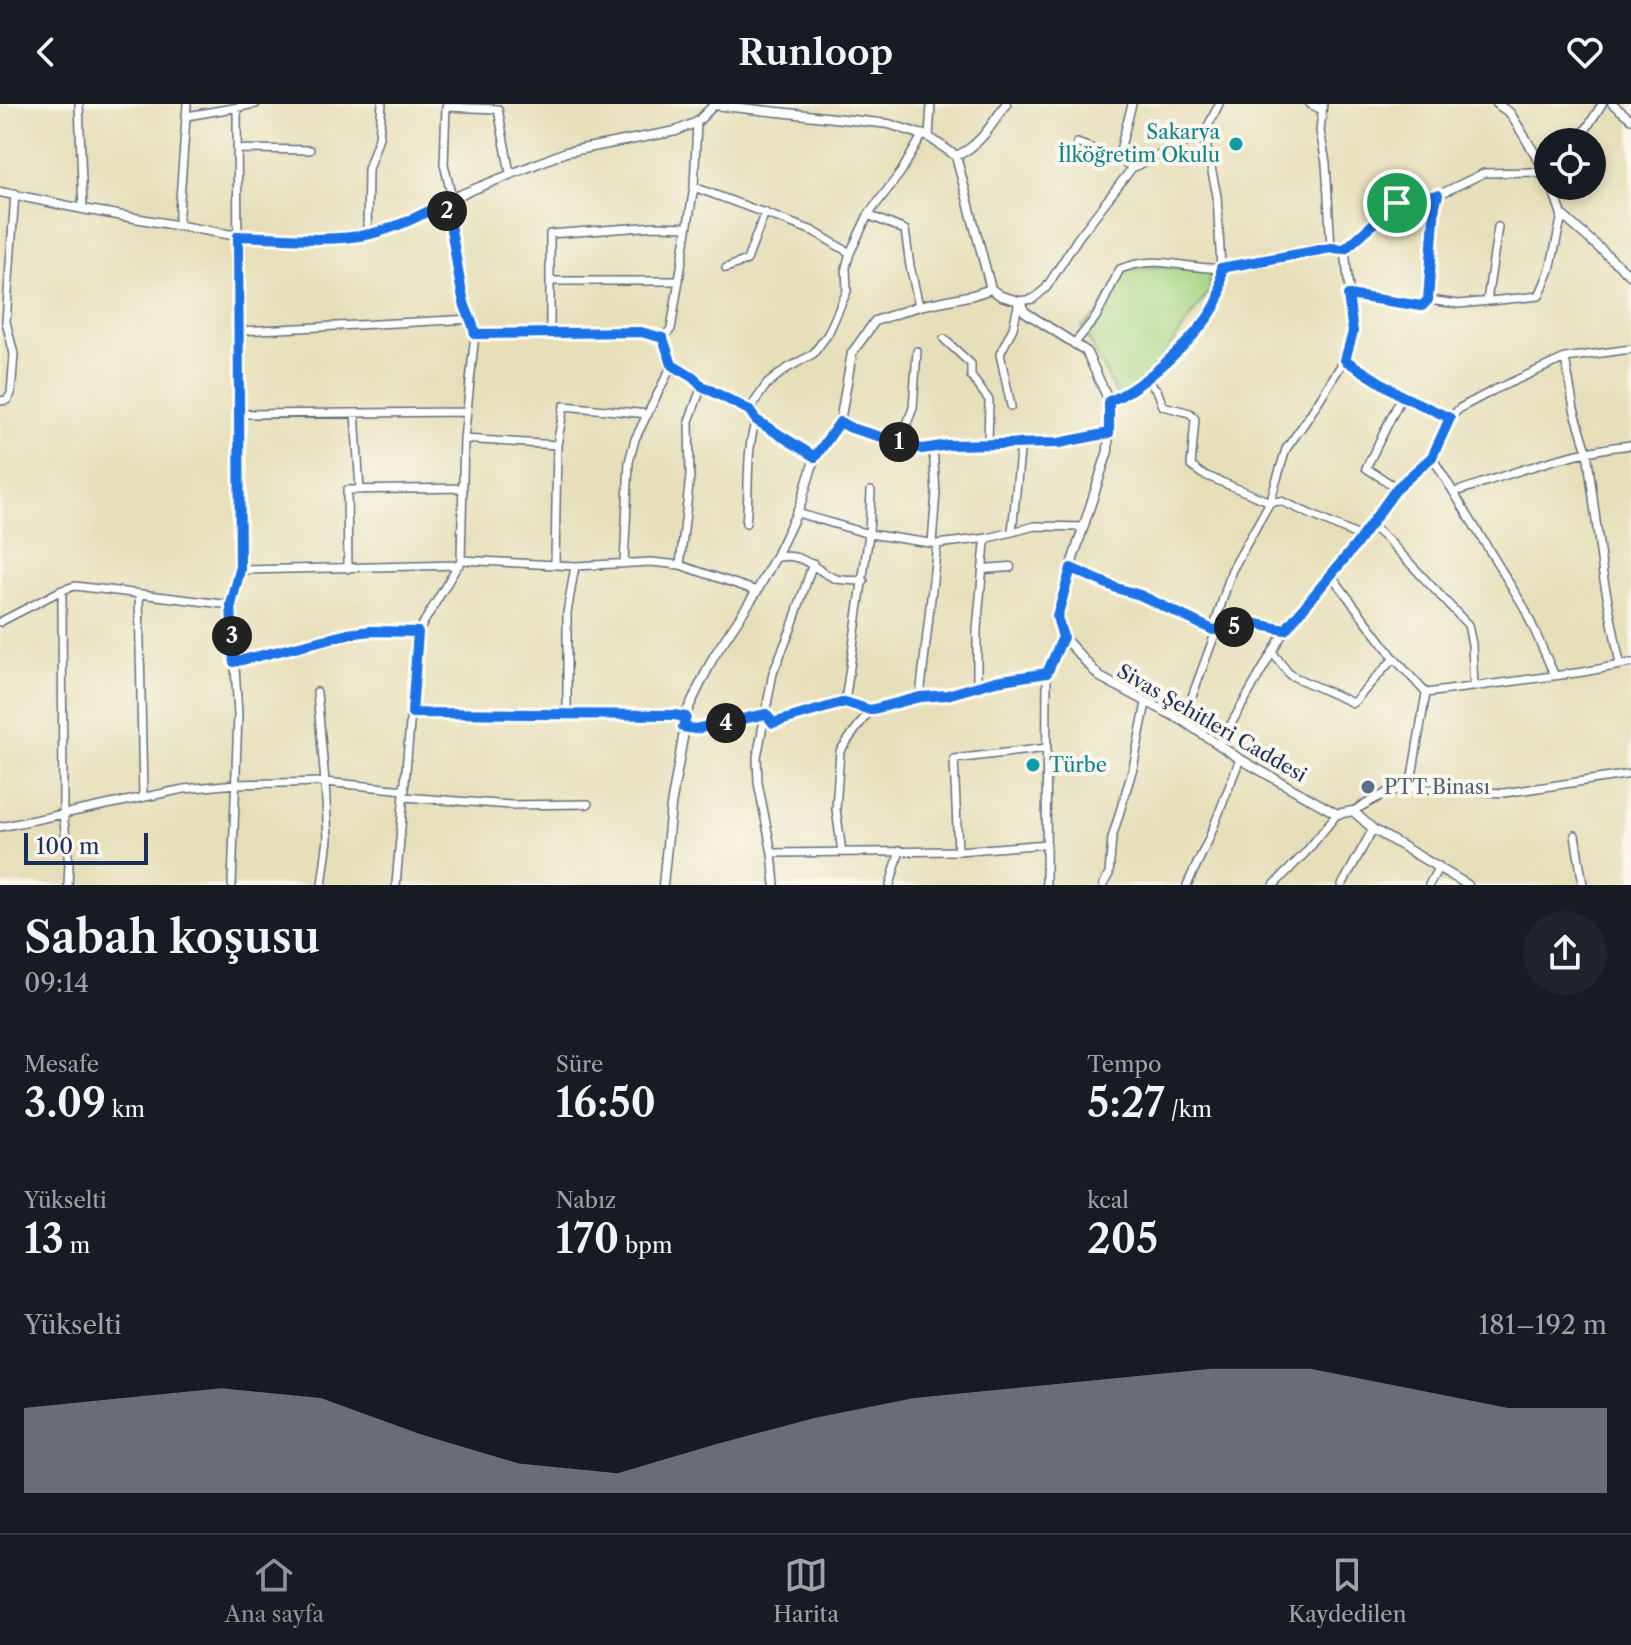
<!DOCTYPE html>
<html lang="tr">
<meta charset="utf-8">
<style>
:root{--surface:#171b24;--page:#20242c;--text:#f1f3f6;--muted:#9ea1a6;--line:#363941;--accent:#8c9099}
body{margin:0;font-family:"Libre Caslon Text",serif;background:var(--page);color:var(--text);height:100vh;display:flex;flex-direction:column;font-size:30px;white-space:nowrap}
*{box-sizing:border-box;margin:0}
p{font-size:26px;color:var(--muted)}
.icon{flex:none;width:44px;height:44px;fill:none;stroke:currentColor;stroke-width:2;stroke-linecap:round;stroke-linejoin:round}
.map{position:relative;height:781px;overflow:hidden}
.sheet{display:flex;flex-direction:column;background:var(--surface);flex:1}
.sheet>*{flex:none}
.fabs{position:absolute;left:1534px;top:24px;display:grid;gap:16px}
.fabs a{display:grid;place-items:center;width:72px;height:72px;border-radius:50%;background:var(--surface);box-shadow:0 4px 12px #0003;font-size:40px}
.scale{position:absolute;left:24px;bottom:20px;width:124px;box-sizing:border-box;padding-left:8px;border:4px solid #1b2f5e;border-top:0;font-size:22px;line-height:28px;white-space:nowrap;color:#1b2f5e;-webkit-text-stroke:6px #fbf7ec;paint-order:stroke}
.pin{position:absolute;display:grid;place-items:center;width:68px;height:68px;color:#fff;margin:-34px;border:4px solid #fff;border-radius:50%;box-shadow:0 2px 8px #0007}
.km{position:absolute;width:40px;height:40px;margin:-20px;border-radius:50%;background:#222;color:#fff;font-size:22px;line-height:40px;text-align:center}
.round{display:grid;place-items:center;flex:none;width:84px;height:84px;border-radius:42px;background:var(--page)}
.summary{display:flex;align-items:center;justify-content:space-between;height:136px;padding:0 24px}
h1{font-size:44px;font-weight:600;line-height:60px}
.figures{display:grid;grid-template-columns:repeat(3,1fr);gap:12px;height:136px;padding:8px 24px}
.figures div{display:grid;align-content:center}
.figures b{font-size:40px;font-weight:600}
.figures small{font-size:22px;font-weight:400}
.figures p{font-size:22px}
.chart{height:224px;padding:16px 24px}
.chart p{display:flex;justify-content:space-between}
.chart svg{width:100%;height:144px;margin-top:8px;fill:var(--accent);opacity:.7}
header{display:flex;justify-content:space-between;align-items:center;height:104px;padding:0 24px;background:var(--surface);font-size:36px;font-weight:600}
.tab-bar{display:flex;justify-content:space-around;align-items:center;height:112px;border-top:2px solid var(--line);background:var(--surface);font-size:22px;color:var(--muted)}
.tab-bar a{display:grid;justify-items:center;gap:4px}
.tab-bar .active{color:var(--accent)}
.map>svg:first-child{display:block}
.green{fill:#a9d785;stroke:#628372;stroke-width:2}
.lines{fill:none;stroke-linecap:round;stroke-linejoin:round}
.minor-casing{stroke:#626d7e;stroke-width:10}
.tertiary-casing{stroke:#626d7e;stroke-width:11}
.minor{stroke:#fff;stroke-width:7}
.tertiary{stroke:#fff;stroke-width:8}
.route-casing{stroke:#fff;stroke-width:16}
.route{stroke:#1a73e8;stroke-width:10}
.culture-dot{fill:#0f9aa8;stroke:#fbf7ec;stroke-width:3}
.service-dot{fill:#5c6f8a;stroke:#fbf7ec;stroke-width:3}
.labels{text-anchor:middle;stroke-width:8;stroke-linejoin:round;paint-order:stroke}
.culture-label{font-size:20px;fill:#0d838f;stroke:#fbf7ec;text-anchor:end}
.street-label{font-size:20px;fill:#1b2f5e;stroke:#fbf7ec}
.service-label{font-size:20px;fill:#4e5e75;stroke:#fbf7ec;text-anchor:start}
</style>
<header><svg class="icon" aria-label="back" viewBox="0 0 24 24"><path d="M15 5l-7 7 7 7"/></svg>Runloop<svg class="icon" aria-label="heart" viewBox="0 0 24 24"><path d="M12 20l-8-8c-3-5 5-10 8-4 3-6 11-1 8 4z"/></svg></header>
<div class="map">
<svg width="1631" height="781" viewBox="0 0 1631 781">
<rect width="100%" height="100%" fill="#fbf7ec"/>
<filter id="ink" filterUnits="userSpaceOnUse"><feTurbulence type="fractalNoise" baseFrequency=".0125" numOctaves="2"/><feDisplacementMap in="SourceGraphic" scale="16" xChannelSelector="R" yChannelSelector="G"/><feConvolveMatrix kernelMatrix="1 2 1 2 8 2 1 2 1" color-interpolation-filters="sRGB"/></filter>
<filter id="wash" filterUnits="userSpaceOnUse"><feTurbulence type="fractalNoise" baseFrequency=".006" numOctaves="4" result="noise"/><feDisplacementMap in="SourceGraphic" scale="32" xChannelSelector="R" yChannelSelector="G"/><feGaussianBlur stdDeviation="1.8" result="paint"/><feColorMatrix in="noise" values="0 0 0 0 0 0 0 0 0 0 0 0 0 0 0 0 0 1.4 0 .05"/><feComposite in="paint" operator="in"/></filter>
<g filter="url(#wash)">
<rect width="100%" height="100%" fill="#e7dfb9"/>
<path class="green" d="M1152,163l58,2v21l-44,63 -22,25 -26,20 -36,-71 16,-13 24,-40 9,-5z"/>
</g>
<g filter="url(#ink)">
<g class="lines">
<g class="minor-casing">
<path id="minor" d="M79,0l4,105
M1310,0l12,6
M1323,0l-3,27 6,32 5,85
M1612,0l19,15
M446,2l-2,58 8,34
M446,3l52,2 12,64
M187,12l69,-12
M929,33l2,-33
M1578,38l24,-38
M1077,39l41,15 14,10
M237,45l73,1
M1118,54l14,-54
M694,83l119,44 37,22
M1438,91l-3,10 -7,95 31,4 80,-8 11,-26 12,-55
M868,111l37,15 5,36 9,40
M178,122l9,-122
M367,130l1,-65 11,-32 3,-33
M726,164l21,-8 18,-48
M551,177h128
M1348,191l74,11 6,-6
M1487,197l11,-74
M239,227l234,-12
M475,230l166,-2 22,6
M550,230v-100l106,-8 31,1
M944,235l27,25v12l18,24 -1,45
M1074,240l22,-27 24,-48c41,-16 66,2 105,-1 36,-3 71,-14 106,-20l14,1 52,-46 41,-8 46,-22 48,-1 16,4
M1565,254l9,51 13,42 16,124 17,89
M1345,256l57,36 48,22
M672,261l20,12 10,9 47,24 7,10 59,37
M1144,274l13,12 6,16 27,7 5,6 -4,47 11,8 68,28 11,-1 80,36
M0,297l7,-1 4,-6 3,-40 -8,-32 9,-129
M1109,297l16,-5 63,-53 31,-45 2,-30 -4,-72 -13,-62
M1011,302l-11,-52 13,-26 6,-27 14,-2 13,-11 32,-50 54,-70 72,-34 15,-30
M749,306l18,-26 19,-15 27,-15 15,-20 19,-43 -1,-24 4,-14 18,-38 33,-43 22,-38
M355,309l5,77
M240,310l227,-2
M840,318l11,6 71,21 26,-4 111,-2 50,-10
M464,335l93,6
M900,338l13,-34 4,-57
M1432,353l92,150 30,67
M1397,384l-31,-20 36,-72
M1455,388c58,-19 115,-41 176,-47
M797,409l72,21 2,-43
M746,419c4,-34 -1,-70 10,-103
M1369,420l20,17 79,84 4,19 2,43
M1012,428l23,-6 49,1
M932,439l4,-50 -3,-46
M775,454c29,-8 40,14 62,21 7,2 19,1 27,2
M461,456l114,6 76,-4 29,3 77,26
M624,460l5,-102 6,-23 37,-74 -9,-27 8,-9 23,-142 3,-65
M555,461l2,-120 7,-39 84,8
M680,461l10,-89 -1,-55 13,-35
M1071,464l45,20 24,7 73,35 44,-6 28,6
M348,465l-1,-79 116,-2
M240,466l219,-5
M1331,471l63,83 32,35 -16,95
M62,486l1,223 6,51 -1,21
M139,490l4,203
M0,518l62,-32 13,-4 156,19
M1273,549l17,22 63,28 41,-45
M234,558l114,-28 23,-3 47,1
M977,581v-56l8,-85 3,-6
M317,588l8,90 80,8
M1426,589l157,-21 48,-9
M920,593l17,-153
M845,598l24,-168 68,10 51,-6 24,-6 9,-90
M412,609h155l119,4
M567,609v-100l8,-47
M1183,617l32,-87 -2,-4 19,-60 38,-68 16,-53 20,-28 44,-70 3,-19 -8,-83
M683,623l12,2 71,-15 7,9 72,-21 25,8 50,-13 27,-2 49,-14 51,-8 16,-36
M1219,641l66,-115 70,-84 42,-58 35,-31 18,-39 10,-10 34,-18 71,-32 66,-9
M404,693l107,8 77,-1
M1353,707l35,-19 22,-4 94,5 127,-19
M0,723l184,-38 52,-5 89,-2 3,57 -6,46
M1575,731l8,50
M958,747l-4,-92 93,-11
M842,748l-6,-43 4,-58 30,-41
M772,749l186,-2 89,-7
M232,781l6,-171 -7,-109 9,-35 -3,-462
M396,781l22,-253 43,-72 3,-121 11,-105c-2,-14 -10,-23 -12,-36 -7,-32 -9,-63 -18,-95
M775,781l-3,-32 -14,-70 -1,-26 16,-84 18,-44 22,-66
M890,781l10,-35
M1046,781l1,-212
M1103,781l6,-11 3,-36 21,-70 13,-65
M1187,781l21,-44 32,-82
M1274,781l32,-33 31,-38
M1342,781l31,-56
M1429,781l10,-19"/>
</g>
<g class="tertiary-casing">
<path id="tertiary" d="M1497,0l13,9 38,62
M714,1l175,19 40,13 27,19 35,133 10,7 18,5 6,11 61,39 23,50 -1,50 -45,139 -6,27 6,20 37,40 83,44 57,38 97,55 16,-3 20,18 95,56
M956,52c24,-10 36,-32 50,-52
M1552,82l10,29 69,61
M0,88l83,17 155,27 81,2 48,-4 34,-9 51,-27 114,-46 110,-21 21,-9 17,-17
M983,465l27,-2
M663,781l8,-79 17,-97 26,-53 43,-65 18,-33 25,-52 15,-49 25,-35 12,-69 23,-32 44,-15 54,-11 18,-6"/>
</g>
<use href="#minor" class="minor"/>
<use href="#tertiary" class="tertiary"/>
</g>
</g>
<g class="lines" filter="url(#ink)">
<g class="route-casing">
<path id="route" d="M1438,91l-3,10 -7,95 -6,6 -74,-11 5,37 -8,28 57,36 48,22 -18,39 -35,31 -42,58 -70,84 -28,-6 -44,6 -73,-35 -24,-7 -45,-20 -14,49 6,20 -16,36 -51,8 -49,14 -27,2 -50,13 -25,-8 -72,21 -7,-9 -71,15 -12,-2 3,-10 -12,-2 -262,-2 6,-81 -47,-1 -23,3 -114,28 -3,-57 9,-35 -2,-334c43,1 90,7 132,-2 27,-6 51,-19 75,-31 9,32 11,63 18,95 2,13 10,22 12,36l166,-2 22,6 9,27 20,12 10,9 47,24 7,10 59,37 25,-35 11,6 71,21 26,-4 111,-2 50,-10v-32c32,-11 95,-69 109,-101 4,-9 3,-22 3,-32l110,-20 14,1 52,-46z"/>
</g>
<use href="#route" class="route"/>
</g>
<g class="culture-dot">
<circle cx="1236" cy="40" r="8"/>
<circle cx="1033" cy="661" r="8"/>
</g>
<circle class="service-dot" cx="1368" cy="683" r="8"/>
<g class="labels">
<g class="culture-label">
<text x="1220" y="35">Sakarya<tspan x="1220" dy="23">İlköğretim Okulu</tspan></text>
<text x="1049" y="668" text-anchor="start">Türbe</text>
</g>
<g class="street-label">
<text transform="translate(1212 619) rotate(30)" y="7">Sivas Şehitleri Caddesi</text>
</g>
<g class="service-label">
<text x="1384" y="690">PTT Binası</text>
</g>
</g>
</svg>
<div class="fabs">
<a><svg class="icon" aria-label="locate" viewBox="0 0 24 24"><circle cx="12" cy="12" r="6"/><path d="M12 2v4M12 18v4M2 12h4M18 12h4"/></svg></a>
</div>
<div class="scale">100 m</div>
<div class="pin" style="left:1397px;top:99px;background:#1e9e55"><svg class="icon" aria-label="arrive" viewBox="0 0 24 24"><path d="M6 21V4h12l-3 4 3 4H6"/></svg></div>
<b class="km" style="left:899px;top:338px">1</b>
<b class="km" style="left:447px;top:107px">2</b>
<b class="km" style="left:232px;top:532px">3</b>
<b class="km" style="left:726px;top:619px">4</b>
<b class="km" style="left:1234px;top:523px">5</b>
</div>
<section class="sheet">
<div class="summary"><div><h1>Sabah koşusu</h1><p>09:14</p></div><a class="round"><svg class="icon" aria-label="share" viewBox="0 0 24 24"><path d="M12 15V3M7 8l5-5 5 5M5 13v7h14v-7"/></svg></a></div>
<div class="figures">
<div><p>Mesafe</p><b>3.09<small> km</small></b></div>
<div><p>Süre</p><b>16:50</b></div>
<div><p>Tempo</p><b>5:27<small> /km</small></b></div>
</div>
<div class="figures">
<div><p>Yükselti</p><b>13<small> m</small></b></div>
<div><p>Nabız</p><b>170<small> bpm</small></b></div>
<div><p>kcal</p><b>205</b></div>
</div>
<div class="chart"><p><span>Yükselti</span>181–192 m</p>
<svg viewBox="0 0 160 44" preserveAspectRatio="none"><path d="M0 44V18L10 15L20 12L30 15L40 26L50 35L60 38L70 29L80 21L90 15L100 12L110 9L120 6L130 6L140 12L150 18L160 18V44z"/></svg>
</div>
</section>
<nav class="tab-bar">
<a class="active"><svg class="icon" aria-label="home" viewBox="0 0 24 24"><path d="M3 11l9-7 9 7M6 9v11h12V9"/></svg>Ana sayfa</a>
<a><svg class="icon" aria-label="map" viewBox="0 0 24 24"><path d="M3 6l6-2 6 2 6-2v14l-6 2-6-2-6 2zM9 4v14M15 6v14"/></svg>Harita</a>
<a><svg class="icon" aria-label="saved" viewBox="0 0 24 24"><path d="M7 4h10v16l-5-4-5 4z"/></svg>Kaydedilen</a>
</nav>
